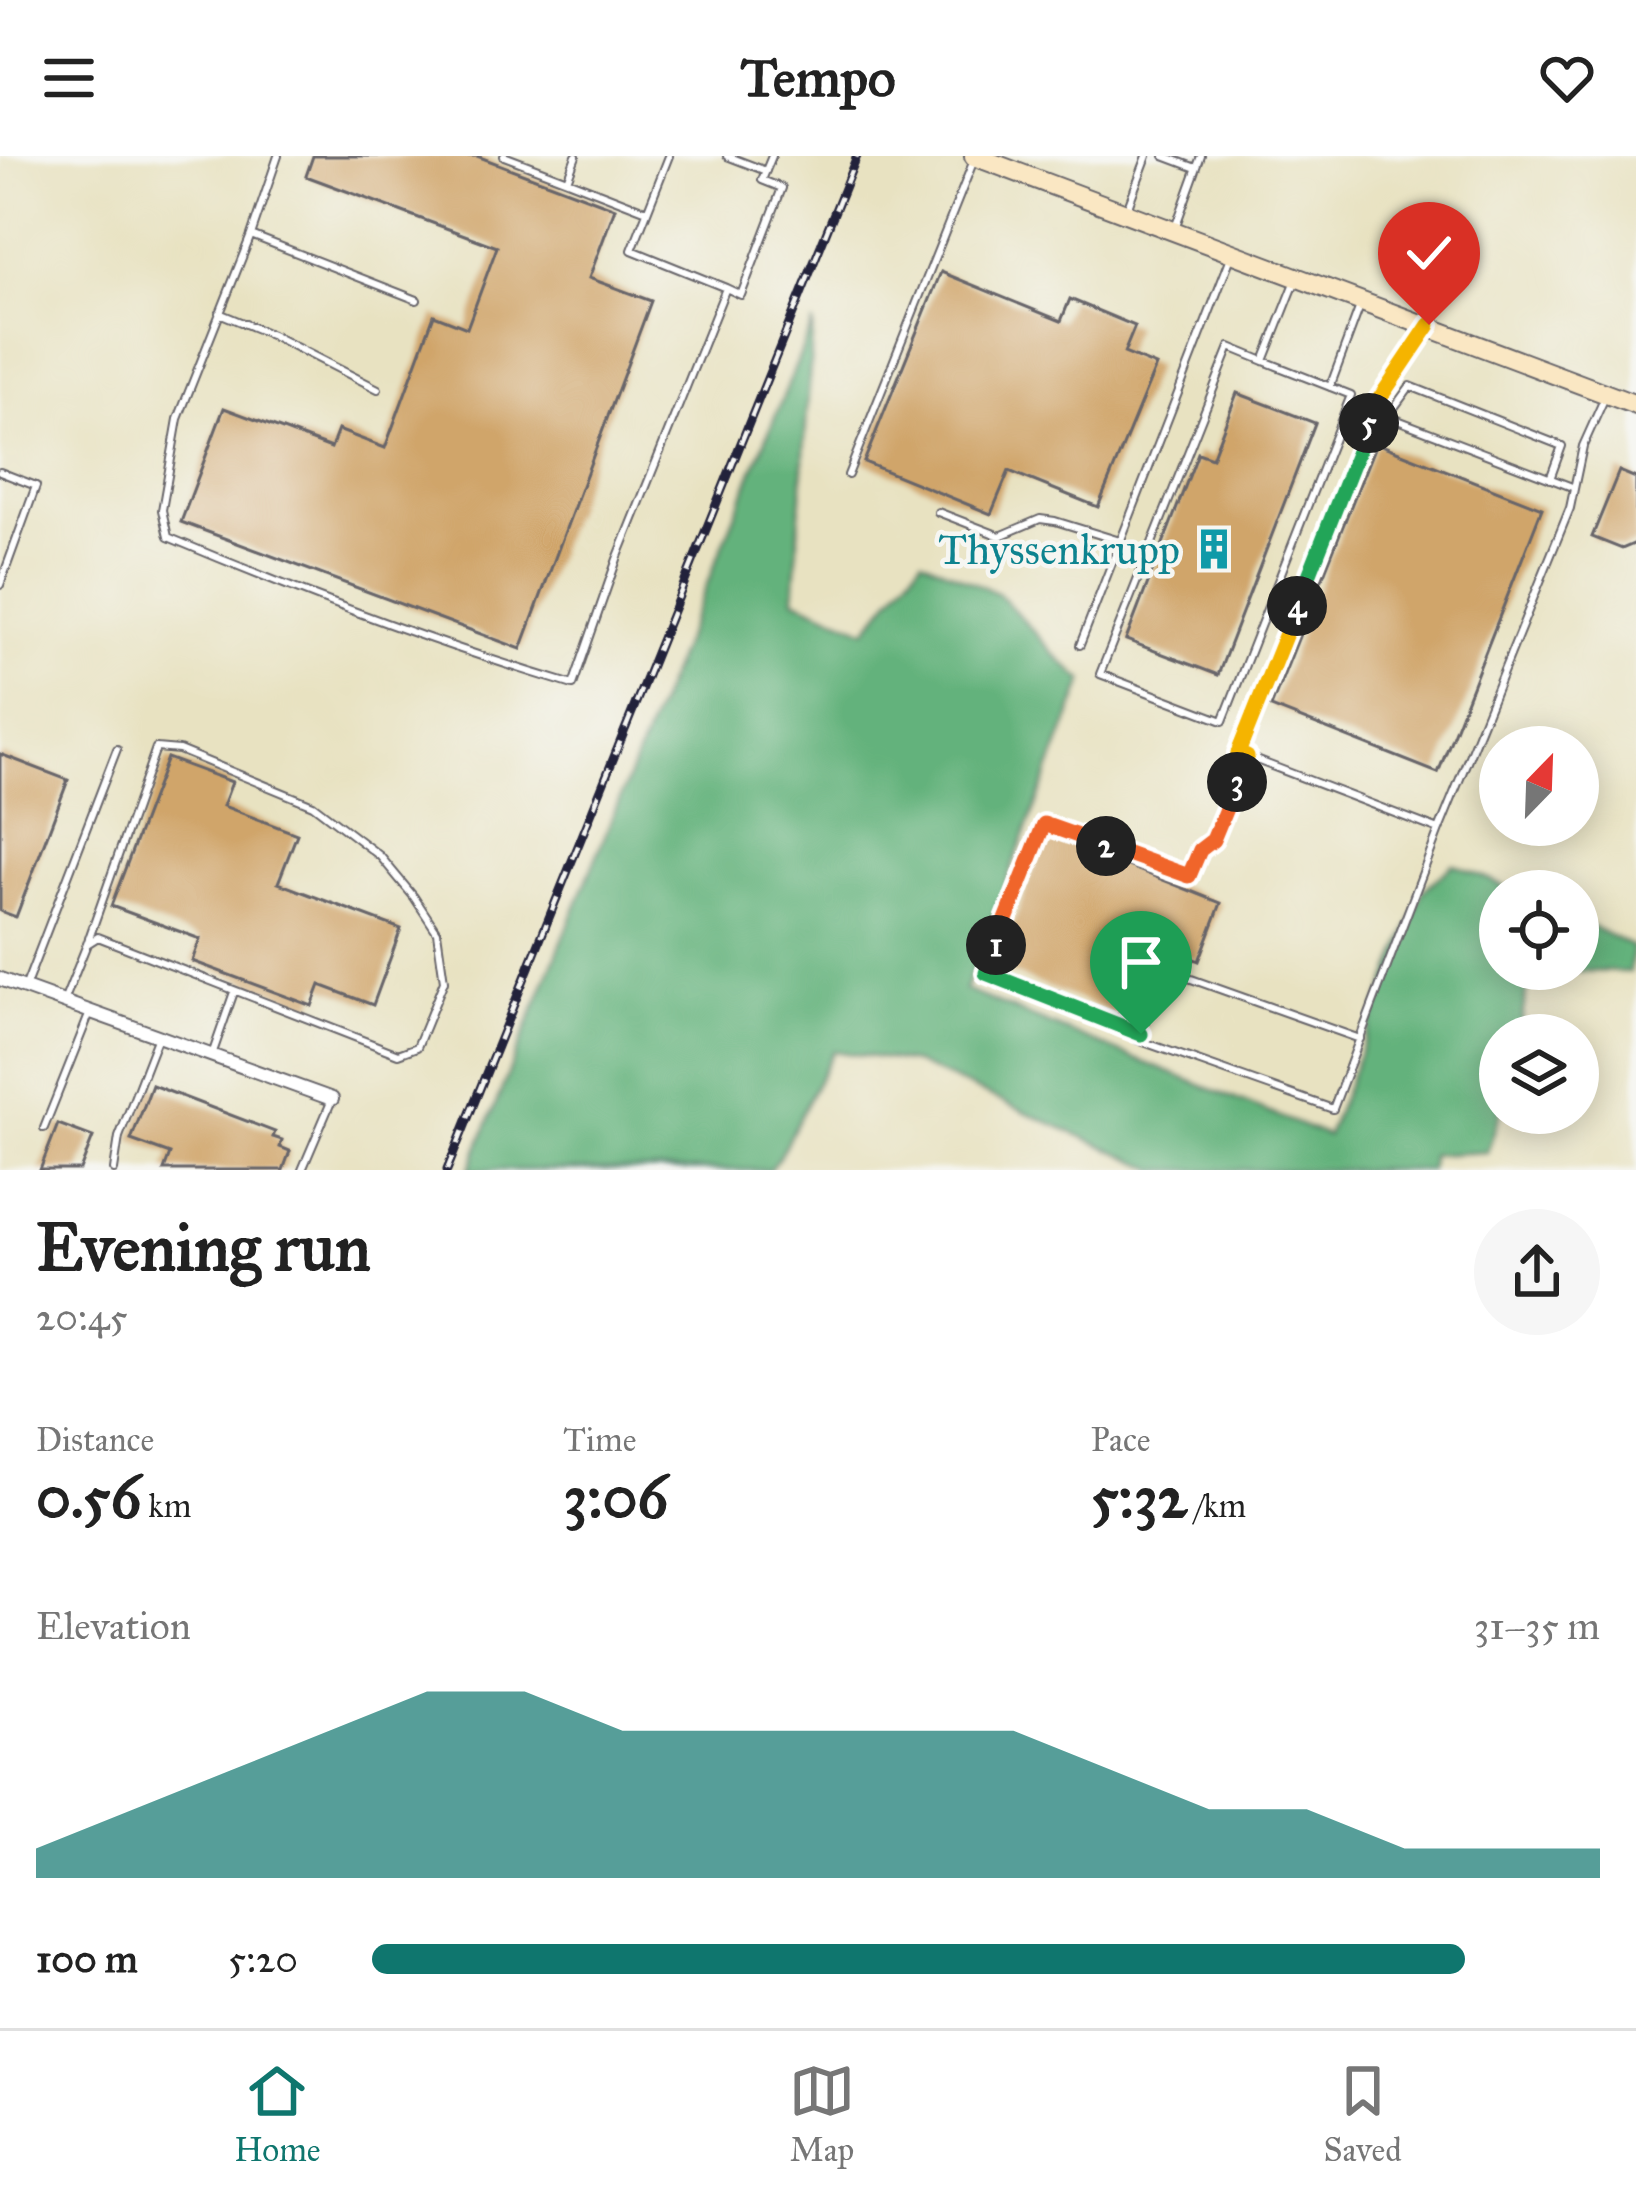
<!DOCTYPE html>
<meta charset="utf-8">
<style>
:root{--surface:#fff;--page:#f6f6f6;--text:#222;--muted:#767676;--line:#e0e0e0;--accent:#0f766e}
body{margin:0;font-family:"IM FELL Great Primer",serif;background:var(--page);color:var(--text);height:100vh;display:flex;flex-direction:column;font-size:45px;white-space:nowrap}
*{box-sizing:border-box;margin:0}
p{font-size:39px;color:var(--muted)}
.icon{flex:none;width:66px;height:66px;fill:none;stroke:currentColor;stroke-width:2;stroke-linecap:round;stroke-linejoin:round}
.map{position:relative;height:1014px;overflow:hidden}
.sheet{display:flex;flex-direction:column;background:var(--surface);flex:1}
.sheet>*{flex:none}
.needle{width:78px;rotate:23deg}
.tools{position:absolute;left:1479px;top:570px;display:grid;gap:24px}
.tools a{display:grid;place-items:center;width:120px;height:120px;border-radius:50%;background:var(--surface);box-shadow:0 6px 30px #0003;font-size:60px}
.pin{position:absolute;display:grid;place-items:center;width:102px;height:102px;color:#fff;margin:-123px -51px;border-radius:50% 50% 50% 0;rotate:-45deg;box-shadow:0 0 12px #0007}
.pin .icon{rotate:45deg}
.km{position:absolute;width:60px;height:60px;margin:-30px;border-radius:50%;background:#222;color:#fff;font-size:33px;line-height:60px;text-align:center}
.round{display:grid;place-items:center;flex:none;width:126px;height:126px;border-radius:63px;background:var(--page)}
.summary{display:flex;align-items:center;justify-content:space-between;height:204px;padding:0 36px}
h1{font-size:66px;font-weight:800;line-height:90px}
.metrics{display:grid;grid-template-columns:repeat(3,1fr);gap:18px;height:204px;padding:12px 36px}
.metrics div{display:grid;align-content:center}
.metrics b{font-size:60px;font-weight:800}
.metrics small{font-size:33px;font-weight:400}
.metrics p{font-size:33px}
.chart{height:336px;padding:24px 36px}
.chart p{display:flex;justify-content:space-between}
.chart svg{width:100%;height:216px;margin-top:12px;fill:var(--accent);opacity:.7}
ul{padding:0 36px;list-style:none;font-size:39px}
li{display:grid;grid-template-columns:192px 144px 1fr;align-items:center;height:90px}
li i{height:30px;border-radius:15px;background:var(--accent)}
header{display:flex;justify-content:space-between;align-items:center;height:156px;padding:0 36px;background:var(--surface);font-size:54px;font-weight:800}
.tabs{display:flex;justify-content:space-around;align-items:center;height:168px;border-top:3px solid var(--line);background:var(--surface);font-size:33px;color:var(--muted)}
.tabs a{display:grid;justify-items:center;gap:6px}
.tabs .selected{color:var(--accent)}
.map>svg:first-child{display:block}
.forest{fill:#64b27c;stroke:#436a5c;stroke-width:3}
.building{fill:#d0a56a}
.lines{fill:none;stroke-linecap:round;stroke-linejoin:round}
.service-casing{stroke:#67656a;stroke-width:10}
.minor-casing{stroke:#67656a;stroke-width:16}
.secondary-casing{stroke:#67656a;stroke-width:22}
.service{stroke:#fff;stroke-width:6}
.minor{stroke:#fff;stroke-width:12}
.secondary{stroke:#fae7c3;stroke-width:18}
.rail-casing{stroke:#22223b;stroke-width:9}
.rail{stroke:#f6f6f2;stroke-width:4.5;stroke-dasharray:14;stroke-linecap:butt}
.split-1-casing{stroke:#fff;stroke-width:24}
.split-2-casing{stroke:#fff;stroke-width:24}
.split-3-casing{stroke:#fff;stroke-width:24}
.split-4-casing{stroke:#fff;stroke-width:24}
.split-5-casing{stroke:#fff;stroke-width:24}
.split-6-casing{stroke:#fff;stroke-width:24}
.split-1{stroke:#22a559;stroke-width:15}
.split-2{stroke:#f0652b;stroke-width:15}
.split-3{stroke:#f0652b;stroke-width:15}
.split-4{stroke:#f5b400;stroke-width:15}
.split-5{stroke:#22a559;stroke-width:15}
.split-6{stroke:#f5b400;stroke-width:15}
.labels{text-anchor:middle;stroke-width:9;stroke-linejoin:round;paint-order:stroke}
.culture-label{font-size:42px;fill:#0d838f;stroke:#f6f6f2;text-anchor:end}
</style>
<header><svg class="icon" aria-label="menu" viewBox="0 0 24 24"><path d="M4 6h16M4 12h16M4 18h16"/></svg>Tempo<svg class="icon" aria-label="heart" viewBox="0 0 24 24"><path d="M12 20l-8-8c-3-5 5-10 8-4 3-6 11-1 8 4z"/></svg></header>
<div class="map">
<svg width="1636" height="1014" viewBox="0 0 1636 1014">
<rect width="100%" height="100%" fill="#f6f6f2"/>
<filter id="ink" filterUnits="userSpaceOnUse"><feTurbulence type="fractalNoise" baseFrequency=".00833" numOctaves="2"/><feDisplacementMap in="SourceGraphic" scale="24" xChannelSelector="R" yChannelSelector="G"/><feConvolveMatrix kernelMatrix="1 2 1 2 8 2 1 2 1" color-interpolation-filters="sRGB"/></filter>
<filter id="wash" filterUnits="userSpaceOnUse"><feTurbulence type="fractalNoise" baseFrequency=".004" numOctaves="4" result="noise"/><feDisplacementMap in="SourceGraphic" scale="48" xChannelSelector="R" yChannelSelector="G"/><feGaussianBlur stdDeviation="2.7" result="paint"/><feColorMatrix in="noise" values="0 0 0 0 0 0 0 0 0 0 0 0 0 0 0 0 0 1.4 0 .05"/><feComposite in="paint" operator="in"/></filter>
<g filter="url(#wash)">
<rect width="100%" height="100%" fill="#e8e2c1"/>
<path class="forest" d="M813,167l-19,276 72,31 56,-71 77,35 64,69 21,18 -119,309 362,146 96,-245 30,-27 63,27h-16v78h78v-49l55,27 -3,25 -100,-2 -11,65h-19v78l-13,39 -56,3 -1,15h-272l-244,-107 -81,-12 -55,108 -9,11h-300z"/>
<g id="blocks">
<path class="building" d="M313,0h164l138,52 -26,70 62,23 -130,348 -340,-127 43,-114 107,40 7,-18 47,18 49,-133 33,13 30,-81 -191,-71z
M941,116l120,49 9,-22 65,27 -11,27 32,13 -58,141 -89,-36 -18,43 -127,-52z
M1237,237l78,30 -97,252 -92,-35 72,-187 14,5z
M1376,287l166,65 -104,265 -167,-66z
M1619,315l17,7v65l-14,6 -30,-12z
M0,598l68,26 -52,137 -16,-6z
M167,602l65,24 -9,24 74,28 -19,49 123,46 -28,76 -53,-20 -8,21 -120,-45 8,-22 -89,-33z
M1048,678l173,69 -22,58 -44,-18 -29,75 -130,-51z
M152,929l123,47 -2,5 9,3 -2,7 10,4 -7,19h-119l6,-16 -39,-14z
M58,968l35,13 -13,33h-40z"/>
</g>
</g>
<g filter="url(#ink)">
<use href="#blocks" fill-opacity="0" stroke="#67656a" stroke-width="3"/>
<g class="lines">
<g class="service-casing">
<path id="service" d="M278,0l-27,79 166,65
M504,0l63,24
M576,0l-9,24 80,31
M727,0l39,15
M1164,0l32,12
M1127,53l20,-53
M1175,72l26,-72
M251,79l-73,184 -16,91 6,27c133,56 267,107 405,148l44,-126 109,-271 -94,-38 37,-94
M726,132l15,7 41,-107 -20,-8 10,-24
M219,157l53,22 106,54
M1426,174l-48,71 -140,352 201,77 131,-322 13,-62 22,-49
M1264,205l87,34 -128,326 -123,-47 130,-327 34,14 32,-81
M1330,231l30,-81
M1374,255l198,76
M1388,260l22,-30 152,60 -12,33
M0,316l36,14 -36,99
M848,319l126,-315
M938,356l62,24 40,-17 15,2 65,20
M1080,489l151,-388
M26,829l91,-236
M65,843l22,-55 11,-7 300,117 19,-7 27,-66 -7,-49 -23,-35 -34,-41 -67,-51 -134,-55 -23,-2 -69,196
M1139,877l-153,-60 58,-149 145,52 11,-26 13,-10 34,-83
M1360,883l-194,-69 -28,70 195,69 106,-279
M212,899l22,-63
M44,972l45,-113
M114,1014l5,-33 38,-98
M302,1014l29,-68"/>
</g>
<g class="minor-casing">
<path id="minor" d="M0,823l332,120"/>
</g>
<g class="secondary-casing">
<path id="secondary" d="M974,0l662,249"/>
</g>
<use href="#service" class="service"/>
<use href="#minor" class="minor"/>
<use href="#secondary" class="secondary"/>
<g class="rail-casing">
<path id="rail" d="M447,1014l410,-1014"/>
</g>
<use href="#rail" class="rail"/>
</g>
</g>
<g class="lines" filter="url(#ink)">
<g class="split-1-casing">
<path id="split-1" d="M996,789l-10,28 155,61"/>
</g>
<g class="split-2-casing">
<path id="split-2" d="M996,789l48,-121 62,22"/>
</g>
<g class="split-3-casing">
<path id="split-3" d="M1106,690l83,30 11,-26 13,-10 24,-58"/>
</g>
<g class="split-4-casing">
<path id="split-4" d="M1237,626l10,-25 -9,-4 59,-147"/>
</g>
<g class="split-5-casing">
<path id="split-5" d="M1297,450l72,-183"/>
</g>
<g class="split-6-casing">
<path id="split-6" d="M1369,267l9,-22 51,-76"/>
</g>
<use href="#split-1" class="split-1"/>
<use href="#split-2" class="split-2"/>
<use href="#split-3" class="split-3"/>
<use href="#split-4" class="split-4"/>
<use href="#split-5" class="split-5"/>
<use href="#split-6" class="split-6"/>
</g>
<defs>
<g id="building-bare" transform="scale(3.24)"><path d="M-4-6H4V6H1V3H-1V6H-4ZM-2.5-4.3h1.7v1.8h-1.7ZM.8-4.3h1.7v1.8H.8ZM-2.5-1h1.7V.8h-1.7ZM.8-1h1.7V.8H.8Z" fill="#0f9aa8" stroke="#f6f6f2" stroke-width="2.5" paint-order="stroke"/></g>
</defs>
<g fill-rule="evenodd">
<use href="#building-bare" x="1214" y="393"/>
</g>
<g class="labels">
<g class="culture-label">
<text x="1180" y="408">Thyssenkrupp</text>
</g>
</g>
</svg>
<div class="tools">
<a><svg class="needle" viewBox="-14 -14 28 28"><path d="M0-13l5 13h-10z" fill="#e53935"/><path d="M0 13l5-13h-10z" fill="#767676"/></svg></a>
<a><svg class="icon" aria-label="locate" viewBox="0 0 24 24"><circle cx="12" cy="12" r="6"/><path d="M12 2v4M12 18v4M2 12h4M18 12h4"/></svg></a>
<a><svg class="icon" aria-label="layers" viewBox="0 0 24 24"><path d="M12 4l9 5-9 5-9-5zM3 14l9 5 9-5"/></svg></a>
</div>
<div class="pin" style="left:1141px;top:878px;background:#1e9e55"><svg class="icon" aria-label="arrive" viewBox="0 0 24 24"><path d="M6 21V4h12l-3 4 3 4H6"/></svg></div>
<div class="pin" style="left:1429px;top:169px;background:#d93025"><svg class="icon" aria-label="check" viewBox="0 0 24 24"><path d="M5 12l5 5 9-10"/></svg></div>
<b class="km" style="left:996px;top:789px">1</b>
<b class="km" style="left:1106px;top:690px">2</b>
<b class="km" style="left:1237px;top:626px">3</b>
<b class="km" style="left:1297px;top:450px">4</b>
<b class="km" style="left:1369px;top:267px">5</b>
</div>
<section class="sheet">
<div class="summary"><div><h1>Evening run</h1><p>20:45</p></div><a class="round"><svg class="icon" aria-label="share" viewBox="0 0 24 24"><path d="M12 15V3M7 8l5-5 5 5M5 13v7h14v-7"/></svg></a></div>
<div class="metrics">
<div><p>Distance</p><b>0.56<small> km</small></b></div>
<div><p>Time</p><b>3:06</b></div>
<div><p>Pace</p><b>5:32<small> /km</small></b></div>
</div>
<div class="chart"><p><span>Elevation</span>31–35 m</p>
<svg viewBox="0 0 160 44" preserveAspectRatio="none"><path d="M0 44V38L10 30L20 22L30 14L40 6L50 6L60 14L70 14L80 14L90 14L100 14L110 22L120 30L130 30L140 38L150 38L160 38V44z"/></svg>
</div>
<ul>
<li><b>100 m</b>5:20<i style="width:89%"></i></li>
</ul>
</section>
<nav class="tabs">
<a class="selected"><svg class="icon" aria-label="home" viewBox="0 0 24 24"><path d="M3 11l9-7 9 7M6 9v11h12V9"/></svg>Home</a>
<a><svg class="icon" aria-label="map" viewBox="0 0 24 24"><path d="M3 6l6-2 6 2 6-2v14l-6 2-6-2-6 2zM9 4v14M15 6v14"/></svg>Map</a>
<a><svg class="icon" aria-label="saved" viewBox="0 0 24 24"><path d="M7 4h10v16l-5-4-5 4z"/></svg>Saved</a>
</nav>
